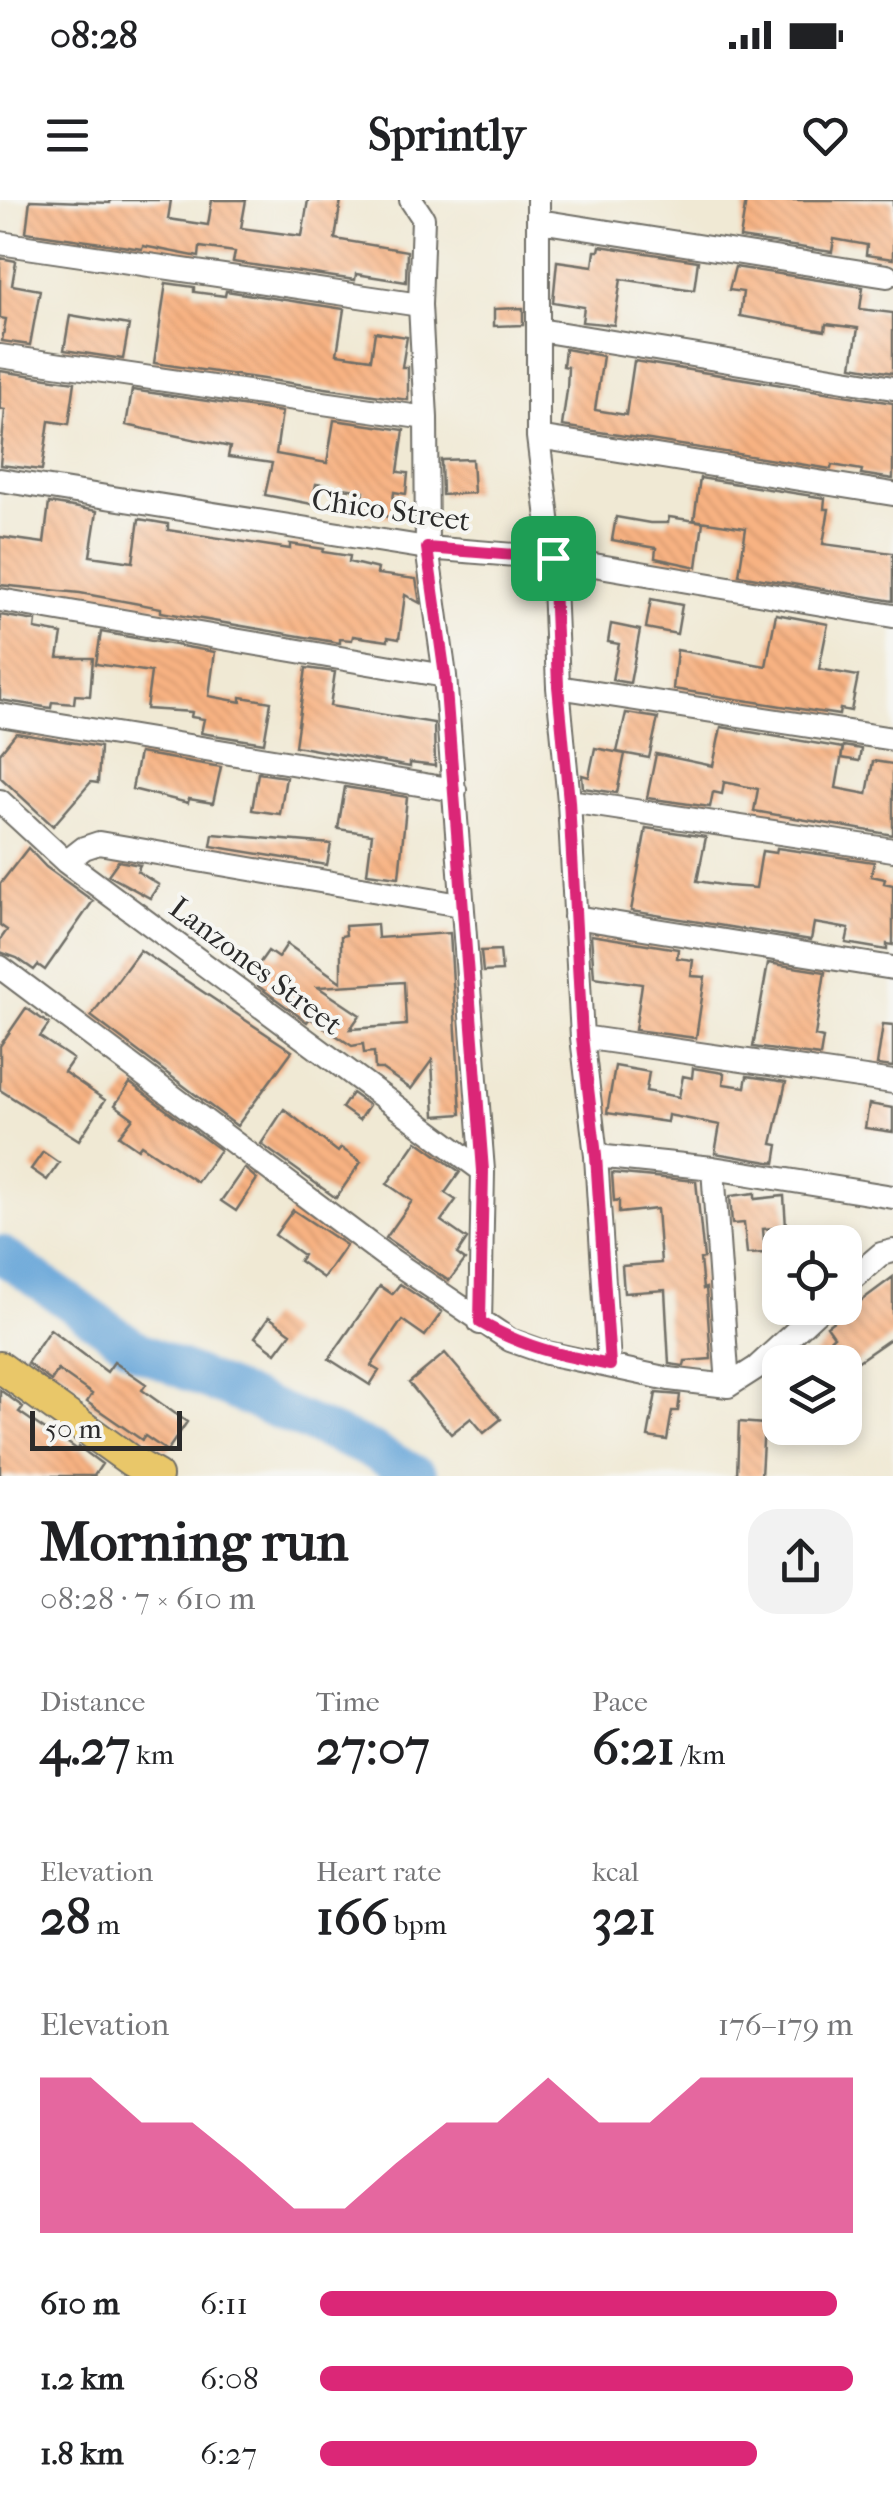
<!DOCTYPE html>
<meta charset="utf-8">
<style>
:root{--surface:#fff;--page:#f2f2f2;--text:#202124;--muted:#757577;--accent:#db2777}
body{margin:0;font-family:"IM FELL French Canon",serif;background:var(--page);color:var(--text);height:100vh;display:flex;flex-direction:column;font-size:38px;white-space:nowrap}
*{box-sizing:border-box;margin:0}
p{font-size:32px;color:var(--muted)}
.icon{flex:none;width:55px;height:55px;fill:none;stroke:currentColor;stroke-width:2;stroke-linecap:round;stroke-linejoin:round}
.map{position:relative;height:1276px;overflow:hidden}
.panel{display:flex;flex-direction:column;background:var(--surface);flex:1}
.panel>*{flex:none}
.controls{position:absolute;left:762px;top:1025px;display:grid;gap:20px}
.controls a{display:grid;place-items:center;width:100px;height:100px;border-radius:20px;background:var(--surface);box-shadow:0 5px 15px #0003;font-size:50px}
.scale{position:absolute;left:30px;bottom:25px;width:152px;box-sizing:border-box;padding-left:10px;border:5px solid #2b2b2b;border-top:0;font-size:28px;line-height:35px;white-space:nowrap;color:#2b2b2b;-webkit-text-stroke:8px #f6f6f2;paint-order:stroke}
.pin{position:absolute;display:grid;place-items:center;width:85px;height:85px;color:#fff;margin:-42px;border-radius:20px;box-shadow:0 5px 15px #0006}
.round{display:grid;place-items:center;flex:none;width:105px;height:105px;border-radius:30px;background:var(--page)}
.summary{display:flex;align-items:center;justify-content:space-between;height:170px;padding:0 40px}
h1{font-size:55px;font-weight:800;line-height:75px}
.metrics{display:grid;grid-template-columns:repeat(3,1fr);gap:15px;height:170px;padding:10px 40px}
.metrics div{display:grid;align-content:center}
.metrics b{font-size:50px;font-weight:800}
.metrics small{font-size:28px;font-weight:400}
.metrics p{font-size:28px}
.chart{height:280px;padding:20px 40px}
.chart p{display:flex;justify-content:space-between}
.chart svg{width:100%;height:180px;margin-top:10px;fill:var(--accent);opacity:.7}
ul{padding:0 40px;list-style:none;font-size:32px}
li{display:grid;grid-template-columns:160px 120px 1fr;align-items:center;height:75px}
li i{height:25px;border-radius:12px;background:var(--accent)}
.status{display:flex;justify-content:space-between;align-items:center;height:70px;padding:0 50px;background:var(--surface);direction:ltr}
.status svg{height:28px;fill:currentColor}
header{display:flex;justify-content:space-between;align-items:center;height:130px;padding:0 40px;background:var(--surface);font-size:45px;font-weight:800}
.map>svg:first-child{display:block}
.lines{fill:none;stroke-linecap:round;stroke-linejoin:round}
.river{stroke:#65a4d8;stroke-width:38}
.building{fill:url(#building-back-hatch);fill-rule:evenodd}
.minor-casing{stroke:#706e66;stroke-width:26}
.major-casing{stroke:#706e66;stroke-width:34}
.minor{stroke:#fff;stroke-width:22}
.major{stroke:#e9c769;stroke-width:30}
.route-casing{stroke:#fff;stroke-width:20}
.route{stroke:#db2777;stroke-width:12}
.labels{text-anchor:middle;stroke-width:8;stroke-linejoin:round;paint-order:stroke}
.street-label{font-size:30px;fill:#2b2b2b;stroke:#f6f6f2}
</style>
<div class="status"><b>08:28</b><svg viewBox="0 0 49 12"><path d="M0 12V9h3v3zM5 12V6h3v6zM10 12V3h3v9zM15 12V0h3v12zM26 1h20v11H26zM47 4h2v5h-2z"/></svg></div>
<header><svg class="icon" aria-label="menu" viewBox="0 0 24 24"><path d="M4 6h16M4 12h16M4 18h16"/></svg>Sprintly<svg class="icon" aria-label="heart" viewBox="0 0 24 24"><path d="M12 20l-8-8c-3-5 5-10 8-4 3-6 11-1 8 4z"/></svg></header>
<div class="map">
<svg width="893" height="1276" viewBox="0 0 893 1276">
<defs>
<pattern id="building-back-hatch" width="6" height="6" patternUnits="userSpaceOnUse" patternTransform="scale(2.5)"><rect width="6" height="6" fill="#f8b282"/><path d="M-1 5l2 2M0 0l6 6M5-1l2 2" fill="none" stroke="#d59970"/></pattern>
</defs>
<rect width="100%" height="100%" fill="#f6f6f2"/>
<filter id="ink" filterUnits="userSpaceOnUse"><feTurbulence type="fractalNoise" baseFrequency=".01" numOctaves="2"/><feDisplacementMap in="SourceGraphic" scale="20" xChannelSelector="R" yChannelSelector="G"/><feConvolveMatrix kernelMatrix="1 2 1 2 8 2 1 2 1" color-interpolation-filters="sRGB"/></filter>
<filter id="wash" filterUnits="userSpaceOnUse"><feTurbulence type="fractalNoise" baseFrequency=".0048" numOctaves="4" result="noise"/><feDisplacementMap in="SourceGraphic" scale="40" xChannelSelector="R" yChannelSelector="G"/><feGaussianBlur stdDeviation="2.25" result="paint"/><feColorMatrix in="noise" values="0 0 0 0 0 0 0 0 0 0 0 0 0 0 0 0 0 1.4 0 .05"/><feComposite in="paint" operator="in"/></filter>
<g filter="url(#wash)">
<rect width="100%" height="100%" fill="#f0e9d4"/>
<g class="lines">
<path class="river" d="M0,1054l141,98 230,98 48,26"/>
</g>
<g id="blocks">
<path class="building" d="M30,0l80,3v-3h61l-3,19 40,6 4,-25h34l-5,28 61,8 6,-36h33l-6,39 72,12 -1,31 -50,-8 -1,6 -122,-18 2,-10 -35,-5 -1,10 -56,-11 -1,3 -116,-17z
M746,0h147v59l-27,-4 1,-10 -33,-6 -2,13 -92,-14z
M600,46l98,15 -4,29 -73,-11 -7,46 -32,-3 2,-15 -31,-5 4,-41 36,5 2,-15h4z
M0,58l16,3 -4,24 28,5 -10,55 -28,-4 4,-22 -6,-1z
M735,67l128,20 -3,22 33,4v60l-41,-7 6,-38 -32,-4 -1,7 -85,-15 3,-24 -14,-2z
M166,83l28,4v5l31,4 1,-5 118,18 -7,45 34,5 4,-27 32,5 -5,30h6v33l-254,-37z
M523,108v17l-29,1v-17z
M70,115l59,10 -6,34 -59,-9z
M565,149l38,7 -8,54 31,5 8,-54 259,42v76l-32,-5 1,-4 -30,-5 -1,4 -269,-43 5,-36 1,-23 -5,-1z
M0,171l75,11 -6,42 -20,-3 -7,49 -42,-5 5,-55 -5,-1z
M132,190l150,22 -6,42 51,9 7,-43 70,10 -6,42 10,1 -2,21 -12,-2 -3,25 -30,-4 3,-22 -48,-7 -4,20 -47,-9 7,-32 -44,-6 2,-10 -104,-22z
M472,259l2,34 -32,2 -1,-35z
M700,278l125,20 -1,11h5l-6,35 70,9v48l-154,-26 7,-47 -52,-8z
M49,303l48,8 -7,45 43,6 6,-43 29,5v6l122,19v-5l34,5 -1,3 27,4 -1,6 29,7 -1,5 39,5 4,24 -15,-8 -6,44 -11,-2v4l-35,-5 -1,4 -12,-1v4l-179,-31v-4l-81,-15 -80,-8v-48l44,6z
M616,317l34,6h18l1,-6 34,5 -6,45 -42,-9 1,-10 -44,-8z
M651,399l31,6 -5,29 -31,-6z
M776,414l52,10 -9,45 39,7 -7,35 -11,-2 -1,6 -166,-26 4,-39 89,16z
M0,415l36,6 -1,8 27,5 -4,24h35l-3,38 -15,-1 -1,9 -22,-2 -1,6 -51,-8z
M611,424l29,6 -10,53 -18,-3 7,-36 -11,-2z
M101,432l114,20 -6,44 32,6v-5l30,5 -7,41 -63,-10 3,-14 -13,-2 1,-5 -46,-3 5,-37 -55,-8z
M306,468l29,4 -5,34 104,17 1,43 -25,-3v4l-115,-21z
M626,513l32,5 -9,40 -32,-6z
M721,527l122,21 -7,40 31,6 6,-33 20,3v71l-139,-24 4,-22 -34,-7 -2,12 -9,-2 -3,15 -63,-9 9,-44 57,12z
M16,533l84,14 -2,36 -7,-1 -38,44 -53,-49v-24z
M843,546l18,3 -2,12 -18,-3z
M595,548l30,6 -8,39 -34,-5 -1,-13 7,2z
M139,553l82,14 -8,36 -24,-4 -1,4 -56,-14z
M258,573l28,4 -6,37 -28,-4z
M345,587l62,10 -8,80 -32,-4 5,-39 -34,-5z
M646,628l60,9 -9,44 31,5 28,2 6,-37 14,2 1,-5 97,14 -3,14 14,3 -1,4 9,2v60l-6,-1v6l-41,-7 3,-14 -35,-6 -3,17 -180,-29z
M213,634l118,10 -4,21 -116,-19z
M28,648l18,19 47,34 -48,69 -7,-5 -4,5 -17,-12 -17,-6v-12l7,-10 -7,-5v-41z
M118,661l22,4 -3,6 22,14 -9,13 -42,-23z
M377,724l1,14 72,-5 11,181 -26,2 -3,-56 -21,29 -29,-20h-7l-1,-17 -10,1 -1,-9 -11,2 -42,-28 -3,4 -49,-36 8,-11 -10,-7 12,-17 10,7 9,-14 54,38v-46l5,-1 -1,-9zM404,782l2,43 -56,4 10,-14 -42,-28z
M591,735l87,14 -1,9 16,2 -2,16 14,1 -9,61 -61,-8 7,-46 -48,-7z
M140,750l152,101 -55,75 -146,-110z
M500,750l2,21 -19,1 -2,-21z
M768,763l57,9 -10,64 8,2 -3,18 -67,-9z
M26,808l23,16 -9,13 33,22 -9,13 41,28 -26,40 -79,-50v-44z
M883,824l10,1v42l-16,-2z
M615,866l34,6 -3,19 33,6 4,-21 9,2 1,-10 31,5 -1,11 22,3 2,-11 39,6 -14,62 6,1 -3,18 -60,-10 5,-28 -52,-10 -1,7 -60,-9z
M130,883l90,67 -23,32 -56,-37 -3,4 -19,-13 14,-18 -18,-13z
M352,893l17,12 -10,15 -17,-12z
M869,904l24,4v24l-28,-4z
M284,909l54,43 3,-4 20,14 -25,36 -75,-54z
M417,941l43,31 -15,21 11,7 -15,21 26,18 -10,15 8,6 -16,21 -63,-43 26,-37 -25,-17z
M43,952l16,11 -12,17 -16,-11z
M244,968l13,11 -21,32 -15,-10z
M612,973l84,8 8,77 -4,1 3,30 3,-1 5,71 -26,2 -1,5 -15,-2 -4,-74 -41,3 -2,-27 39,-3 -4,-54 -38,4v-13l-5,1z
M755,993v6l29,-3 2,31 -23,2 2,24 -18,1 -3,-31 -12,1 -2,-28z
M293,1010l53,35 -23,33 -24,-17 4,-6 -28,-20z
M893,1077v60l-36,25h-51l28,-26 -7,-10z
M400,1084l42,28 -17,24 -23,-16 -31,46 8,5 -9,14 -41,-26 51,-73 12,8z
M269,1117l22,16 -15,20 -21,-16z
M50,1129l57,43 7,-10 32,22 -4,6 45,32 -20,29 -22,-15 -3,4 -55,-38 5,-8 -34,-24 -7,11 -24,-18z
M445,1153l56,66 -17,14 -13,-15 -20,16 -42,-51z
M0,1190l23,17 -4,5 38,26 1,-2 20,14 1,-3 23,17 -8,12h-94z
M656,1193l24,2 -2,16h-6l-5,29 -19,-3z
M739,1222l25,2 -3,52h-24z"/>
</g>
</g>
<g filter="url(#ink)">
<use href="#blocks" fill-opacity="0" stroke="#706e66" stroke-width="2.5"/>
<g class="lines">
<g class="minor-casing">
<path id="minor" d="M411,0l12,18 -3,87 6,113 1,130 18,128 38,495 -3,152
M538,0v237l15,121 5,129 11,114 13,236 14,119 13,209
M539,21l348,55
M0,43l420,62
M539,130l354,58
M0,156l426,62
M538,237l355,57
M0,280l427,68 126,10 340,58
M0,400l445,76
M558,487l335,52
M0,515l455,75
M0,601l66,61 417,309
M569,601l324,49
M66,662l18,-14 15,-5 361,62
M575,717l318,51
M0,767l384,288 126,85 37,13 122,26 59,7 28,-18 65,-60
M582,837l311,45
M596,956l117,12 180,29
M713,968l15,218
M845,1085l36,-31 12,-3"/>
</g>
<g class="major-casing">
<path id="major" d="M0,1167l131,94 26,15"/>
</g>
<use href="#minor" class="minor"/>
<use href="#major" class="major"/>
</g>
</g>
<g class="lines" filter="url(#ink)">
<g class="route-casing">
<path id="route" d="M427,348l126,10 5,128 11,115 13,236 14,119 14,209c-47,-9 -88,-18 -130,-43l3,-151 -38,-495z"/>
</g>
<use href="#route" class="route"/>
</g>
<g class="labels">
<g class="street-label">
<text transform="translate(391 310) rotate(8)" y="10">Chico Street</text>
<text transform="translate(256 766) rotate(37)" y="10">Lanzones Street</text>
</g>
</g>
</svg>
<div class="controls">
<a><svg class="icon" aria-label="locate" viewBox="0 0 24 24"><circle cx="12" cy="12" r="6"/><path d="M12 2v4M12 18v4M2 12h4M18 12h4"/></svg></a>
<a><svg class="icon" aria-label="layers" viewBox="0 0 24 24"><path d="M12 4l9 5-9 5-9-5zM3 14l9 5 9-5"/></svg></a>
</div>
<div class="scale">50 m</div>
<div class="pin" style="left:553px;top:358px;background:#1e9e55"><svg class="icon" aria-label="arrive" viewBox="0 0 24 24"><path d="M6 21V4h12l-3 4 3 4H6"/></svg></div>
</div>
<section class="panel">
<div class="summary"><div><h1>Morning run</h1><p>08:28 · 7 × 610 m</p></div><a class="round"><svg class="icon" aria-label="share" viewBox="0 0 24 24"><path d="M12 15V3M7 8l5-5 5 5M5 13v7h14v-7"/></svg></a></div>
<div class="metrics">
<div><p>Distance</p><b>4.27<small> km</small></b></div>
<div><p>Time</p><b>27:07</b></div>
<div><p>Pace</p><b>6:21<small> /km</small></b></div>
</div>
<div class="metrics">
<div><p>Elevation</p><b>28<small> m</small></b></div>
<div><p>Heart rate</p><b>166<small> bpm</small></b></div>
<div><p>kcal</p><b>321</b></div>
</div>
<div class="chart"><p><span>Elevation</span>176–179 m</p>
<svg viewBox="0 0 160 44" preserveAspectRatio="none"><path d="M0 44V6L10 6L20 17L30 17L40 27L50 38L60 38L70 27L80 17L90 17L100 6L110 17L120 17L130 6L140 6L150 6L160 6V44z"/></svg>
</div>
<ul>
<li><b>610 m</b>6:11<i style="width:97%"></i></li>
<li><b>1.2 km</b>6:08<i style="width:100%"></i></li>
<li><b>1.8 km</b>6:27<i style="width:82%"></i></li>
</ul>
</section>
